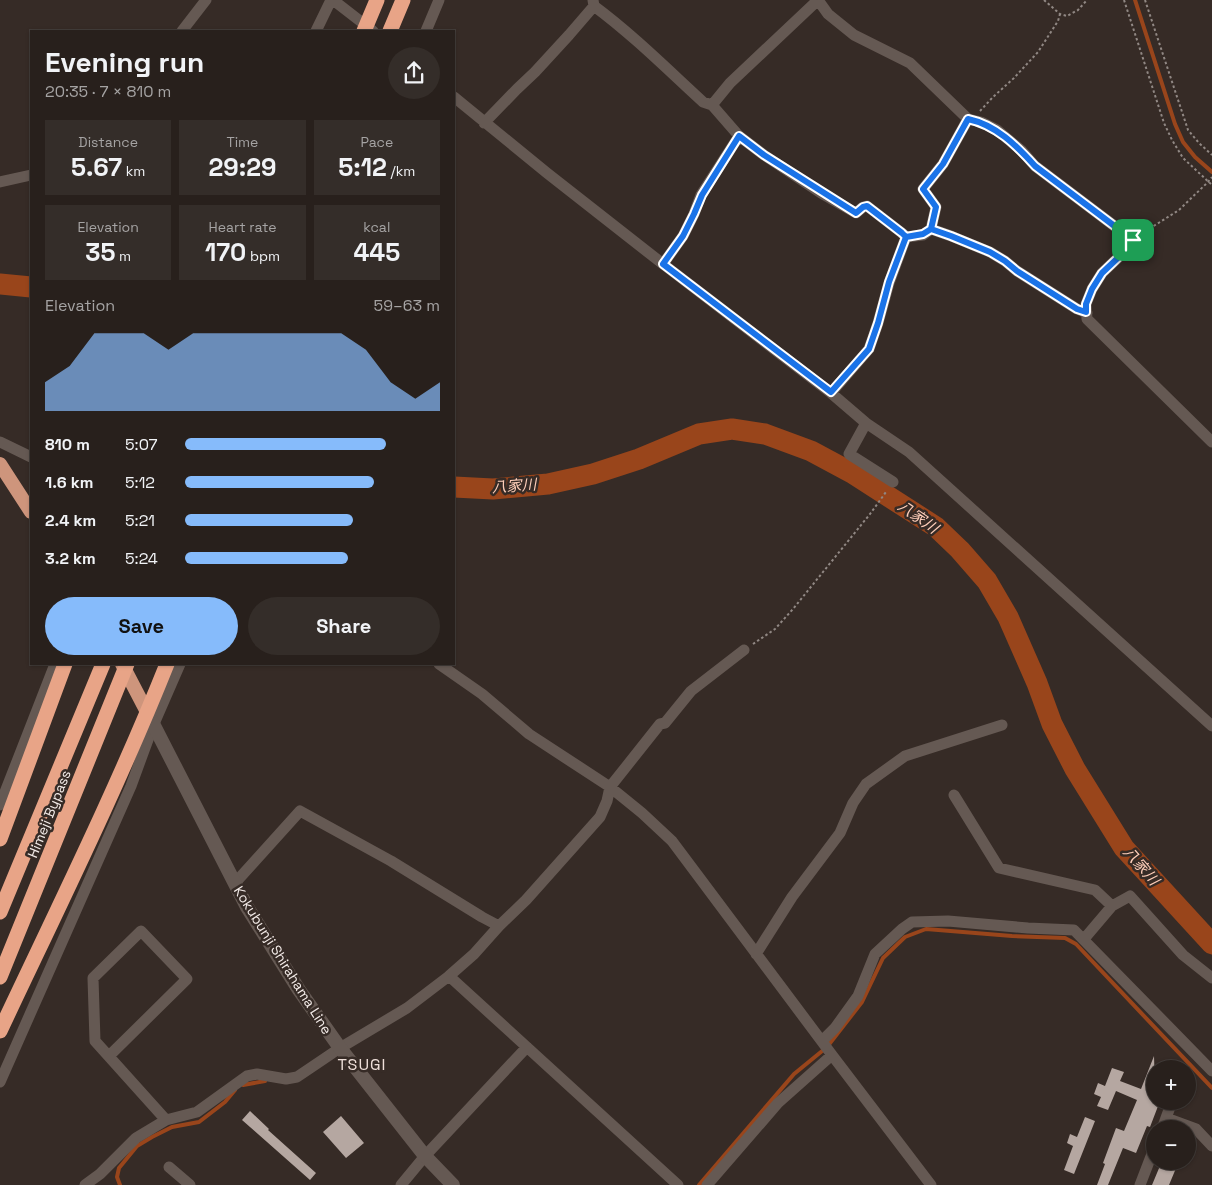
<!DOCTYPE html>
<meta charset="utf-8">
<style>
:root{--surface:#28201c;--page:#342d29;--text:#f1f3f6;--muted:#a5a3a3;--line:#443e3b;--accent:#86bbfb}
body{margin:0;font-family:"Space Grotesk","Noto Sans JP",sans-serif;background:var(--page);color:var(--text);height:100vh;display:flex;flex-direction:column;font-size:19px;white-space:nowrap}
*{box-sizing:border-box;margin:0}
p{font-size:16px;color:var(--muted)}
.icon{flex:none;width:28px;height:28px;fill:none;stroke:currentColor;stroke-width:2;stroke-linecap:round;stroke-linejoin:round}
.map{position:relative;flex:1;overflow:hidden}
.sheet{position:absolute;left:30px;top:30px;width:425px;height:635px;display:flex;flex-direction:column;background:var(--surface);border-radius:0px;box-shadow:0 1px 4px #0004,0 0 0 1px var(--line)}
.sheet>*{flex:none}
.buttons{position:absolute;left:1146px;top:1060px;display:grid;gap:10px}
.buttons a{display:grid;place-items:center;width:50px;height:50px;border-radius:50%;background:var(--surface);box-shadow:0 1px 4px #0004,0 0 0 1px var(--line);font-size:25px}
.pin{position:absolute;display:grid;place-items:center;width:42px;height:42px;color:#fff;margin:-21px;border-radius:10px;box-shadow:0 2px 8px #0006}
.round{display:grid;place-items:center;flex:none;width:52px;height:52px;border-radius:26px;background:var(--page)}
.head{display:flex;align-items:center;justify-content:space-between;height:85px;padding:0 15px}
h1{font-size:28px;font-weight:600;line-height:38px}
.figures{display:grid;grid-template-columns:repeat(3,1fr);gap:8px;height:85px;padding:5px 15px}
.figures div{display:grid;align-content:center;border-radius:0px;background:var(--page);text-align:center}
.figures b{font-size:25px;font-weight:600}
.figures small{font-size:14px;font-weight:400}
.figures p{font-size:14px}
.chart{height:140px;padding:10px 15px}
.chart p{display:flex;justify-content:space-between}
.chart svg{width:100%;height:90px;margin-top:5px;fill:var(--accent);opacity:.7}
.primary-button{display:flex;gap:10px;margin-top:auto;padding:10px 15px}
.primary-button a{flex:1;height:58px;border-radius:30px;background:var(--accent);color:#111;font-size:20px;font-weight:600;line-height:58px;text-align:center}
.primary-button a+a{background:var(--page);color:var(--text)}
ul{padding:0 15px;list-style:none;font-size:16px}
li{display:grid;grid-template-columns:80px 60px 1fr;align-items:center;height:38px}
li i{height:12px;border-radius:6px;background:var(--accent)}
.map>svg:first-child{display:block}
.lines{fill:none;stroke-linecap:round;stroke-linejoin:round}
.stream{stroke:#99451b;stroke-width:4}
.river{stroke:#99451b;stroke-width:21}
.building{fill:#b5a7a1}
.path{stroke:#918884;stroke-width:2;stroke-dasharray:2.5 2.5;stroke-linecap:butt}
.minor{stroke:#655953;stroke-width:11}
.secondary{stroke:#655953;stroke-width:14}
.trunk{stroke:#ce957c;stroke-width:14}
.motorway{stroke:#e8a487;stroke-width:15}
.route-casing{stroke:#fff;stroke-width:10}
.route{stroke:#1a73e8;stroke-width:6}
.labels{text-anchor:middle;stroke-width:5;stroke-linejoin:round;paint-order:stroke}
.street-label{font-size:14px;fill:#f4ece9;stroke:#362b26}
.water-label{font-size:15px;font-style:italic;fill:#feceb9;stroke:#362b26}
.quarter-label{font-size:16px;letter-spacing:1px;fill:#efe0da;stroke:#362b26}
</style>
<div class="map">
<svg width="1212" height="1185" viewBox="0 0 1212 1185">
<rect width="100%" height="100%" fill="#362b26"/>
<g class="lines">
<path class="stream" d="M1135,0l40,124 8,18 12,15 17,15
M243,1085l22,-4
M120,1185l-3,-8 2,-9 18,-22 15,-9 20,-10 27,-5 26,-20 10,-12
M699,1185l95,-111 33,-27 35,-45 21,-44 22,-21 21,-8 86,7 53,2 11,6 136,144"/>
<path class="river" d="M0,284l31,3
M454,487l39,2 55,-5 45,-10 46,-15 60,-25 33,-5 33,5 46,17 41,22 84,54 24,23 27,31 21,36 29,66 15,41 23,45 49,79 88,96"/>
</g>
<path class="building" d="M1154,1056l1,31 -4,10 4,1v3h5l-10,26 -3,-1 -11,27 -13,-5 -15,37h-11l8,-21 -2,-1 13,-35 8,3 13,-31 -21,-9 -8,19 -11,-4 4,-9 -7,-3 4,-11 7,3 7,-18 12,4 -4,9 21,8z
M250,1111l19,18 -1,1 48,43 -6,7 -68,-60z
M341,1116l23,27 -18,15 -23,-26z
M1085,1117l10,4 -21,53 -10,-4 9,-24 -6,-3 3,-9 7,3z
M1162,1161h17l-10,24h-17z"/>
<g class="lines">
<path class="path" d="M1044,0l16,14 7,2 11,-6 9,-10
M1124,0l40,123 8,17 11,18 29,27
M1145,0l43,130 11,13 13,12
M980,111l13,-14 21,-19 24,-26 20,-31 2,-7
M1141,234l38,-24 29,-28 4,-5
M753,644l22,-15 18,-20 77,-95 16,-22"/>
<path class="minor" d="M333,0l40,31
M593,0l1,6c39,29 73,63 109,96l9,3 27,31 25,19 57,38 35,20 7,-6 4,-1 35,27 4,4
M818,0l10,14 26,21 56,28 58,56 13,3 16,8 25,21 13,15 98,74 -10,13 -21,20 -10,16 -6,15 1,15 125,123
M182,31l24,-31
M316,31l15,-31
M426,31l13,-31
M454,97l93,76 116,91 168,129 35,30 43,29 303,274
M712,105l18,-22 88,-83
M484,123l33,-34 18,-17 34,-37 25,-29
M0,182l31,-7
M931,229l20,7 39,16 15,9 12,10 60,38 10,4
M906,237l17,-2 8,-6 5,-22 -13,-18 20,-25 25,-45
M663,264l20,-28 11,-22 7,-19 38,-59
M831,393l38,-44 9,-26 11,-40 17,-46
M866,423l-17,31 44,28
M0,442l31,15
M439,664l43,30 47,40 81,53 32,26 30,28 160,214 99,130
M954,795l45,73 96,22 17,16
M0,805l55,-141
M235,883l65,-72 91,50 91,56 17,9
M1084,939l28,-33 18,-10 53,59 29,23
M756,954l36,-57 48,-64 13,-30 13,-19 39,-28 97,-31
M449,976l229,209
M822,1041l13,-13 23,-32 17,-42 27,-25 10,-7 36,-1 80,7 46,2 138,141
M109,1056l78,-77 -46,-48 -48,47 2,63 71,79
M0,1082l131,-296 22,-60 27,-62
M1166,1118l30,11 16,17
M1162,1129l8,-22
M169,1167l21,18
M85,1185l15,-11 36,-36 30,-18 31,-8 50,-36 10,-2 29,5 11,-2 43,-29 67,-40 42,-32 25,-22 25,-28 27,-26 74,-83 7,-16 3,-14 50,-63 5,-1 26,-32 53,-41
M401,1185l24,-29 102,-109
M707,1185l71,-82 54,-48
M1140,1185l15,-39"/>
<path class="secondary" d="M147,712l100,195 52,83 41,58 85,108 28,29"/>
<path class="trunk" d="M0,464l31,48
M122,664l25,48"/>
<path class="motorway" d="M364,31l13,-31
M390,31l13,-31
M0,839l65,-175
M0,912l103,-248
M0,977l127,-313
M0,1031c57,-121 117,-242 167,-367"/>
</g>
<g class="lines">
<g class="route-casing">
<path id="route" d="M1133,240l-10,13 -21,20 -10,16 -6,15v8l-9,-3 -60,-38 -12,-10 -15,-9 -39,-16 -20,-7 -8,5 -17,3 -17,45 -11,41 -9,26 -38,43 -168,-128 20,-28 11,-22 8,-19 37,-59 25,19 92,58 7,-6 4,-1 35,27 4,4 17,-3 8,-5 5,-22 -13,-18 20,-25 25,-45c28,6 48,26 67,47l98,74"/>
</g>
<use href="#route" class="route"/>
</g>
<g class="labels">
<g class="street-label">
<text transform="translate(49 814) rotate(-68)" y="5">Himeji Bypass</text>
<text transform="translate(283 960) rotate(58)" y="5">Kokubunji Shirahama Line</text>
</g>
<g class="water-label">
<text transform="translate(514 486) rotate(-4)" y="5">八家川</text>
<text transform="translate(918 517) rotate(35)" y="5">八家川</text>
<text transform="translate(1141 866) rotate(49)" y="5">八家川</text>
</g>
<g class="quarter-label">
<text x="362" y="1070">TSUGI</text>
</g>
</g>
</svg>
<div class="buttons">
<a>+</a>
<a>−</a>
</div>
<div class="pin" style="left:1133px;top:240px;background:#1e9e55"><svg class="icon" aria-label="arrive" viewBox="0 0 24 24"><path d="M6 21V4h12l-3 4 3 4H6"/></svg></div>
<section class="sheet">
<div class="head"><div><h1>Evening run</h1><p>20:35 · 7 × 810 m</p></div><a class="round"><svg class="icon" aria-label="share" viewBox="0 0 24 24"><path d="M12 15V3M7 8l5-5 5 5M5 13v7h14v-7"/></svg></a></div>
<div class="figures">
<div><p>Distance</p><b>5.67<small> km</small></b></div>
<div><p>Time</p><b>29:29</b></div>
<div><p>Pace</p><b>5:12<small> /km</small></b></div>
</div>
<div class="figures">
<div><p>Elevation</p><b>35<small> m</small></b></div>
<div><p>Heart rate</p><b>170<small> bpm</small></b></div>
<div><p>kcal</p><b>445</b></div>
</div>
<div class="chart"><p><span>Elevation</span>59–63 m</p>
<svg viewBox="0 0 160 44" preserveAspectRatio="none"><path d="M0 44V30L10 22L20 6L30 6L40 6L50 14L60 6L70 6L80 6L90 6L100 6L110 6L120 6L130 14L140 30L150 38L160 30V44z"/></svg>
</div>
<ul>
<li><b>810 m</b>5:07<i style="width:79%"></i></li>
<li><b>1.6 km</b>5:12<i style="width:74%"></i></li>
<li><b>2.4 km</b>5:21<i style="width:66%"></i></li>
<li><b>3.2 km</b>5:24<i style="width:64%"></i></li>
</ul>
<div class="primary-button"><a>Save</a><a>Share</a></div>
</section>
</div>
